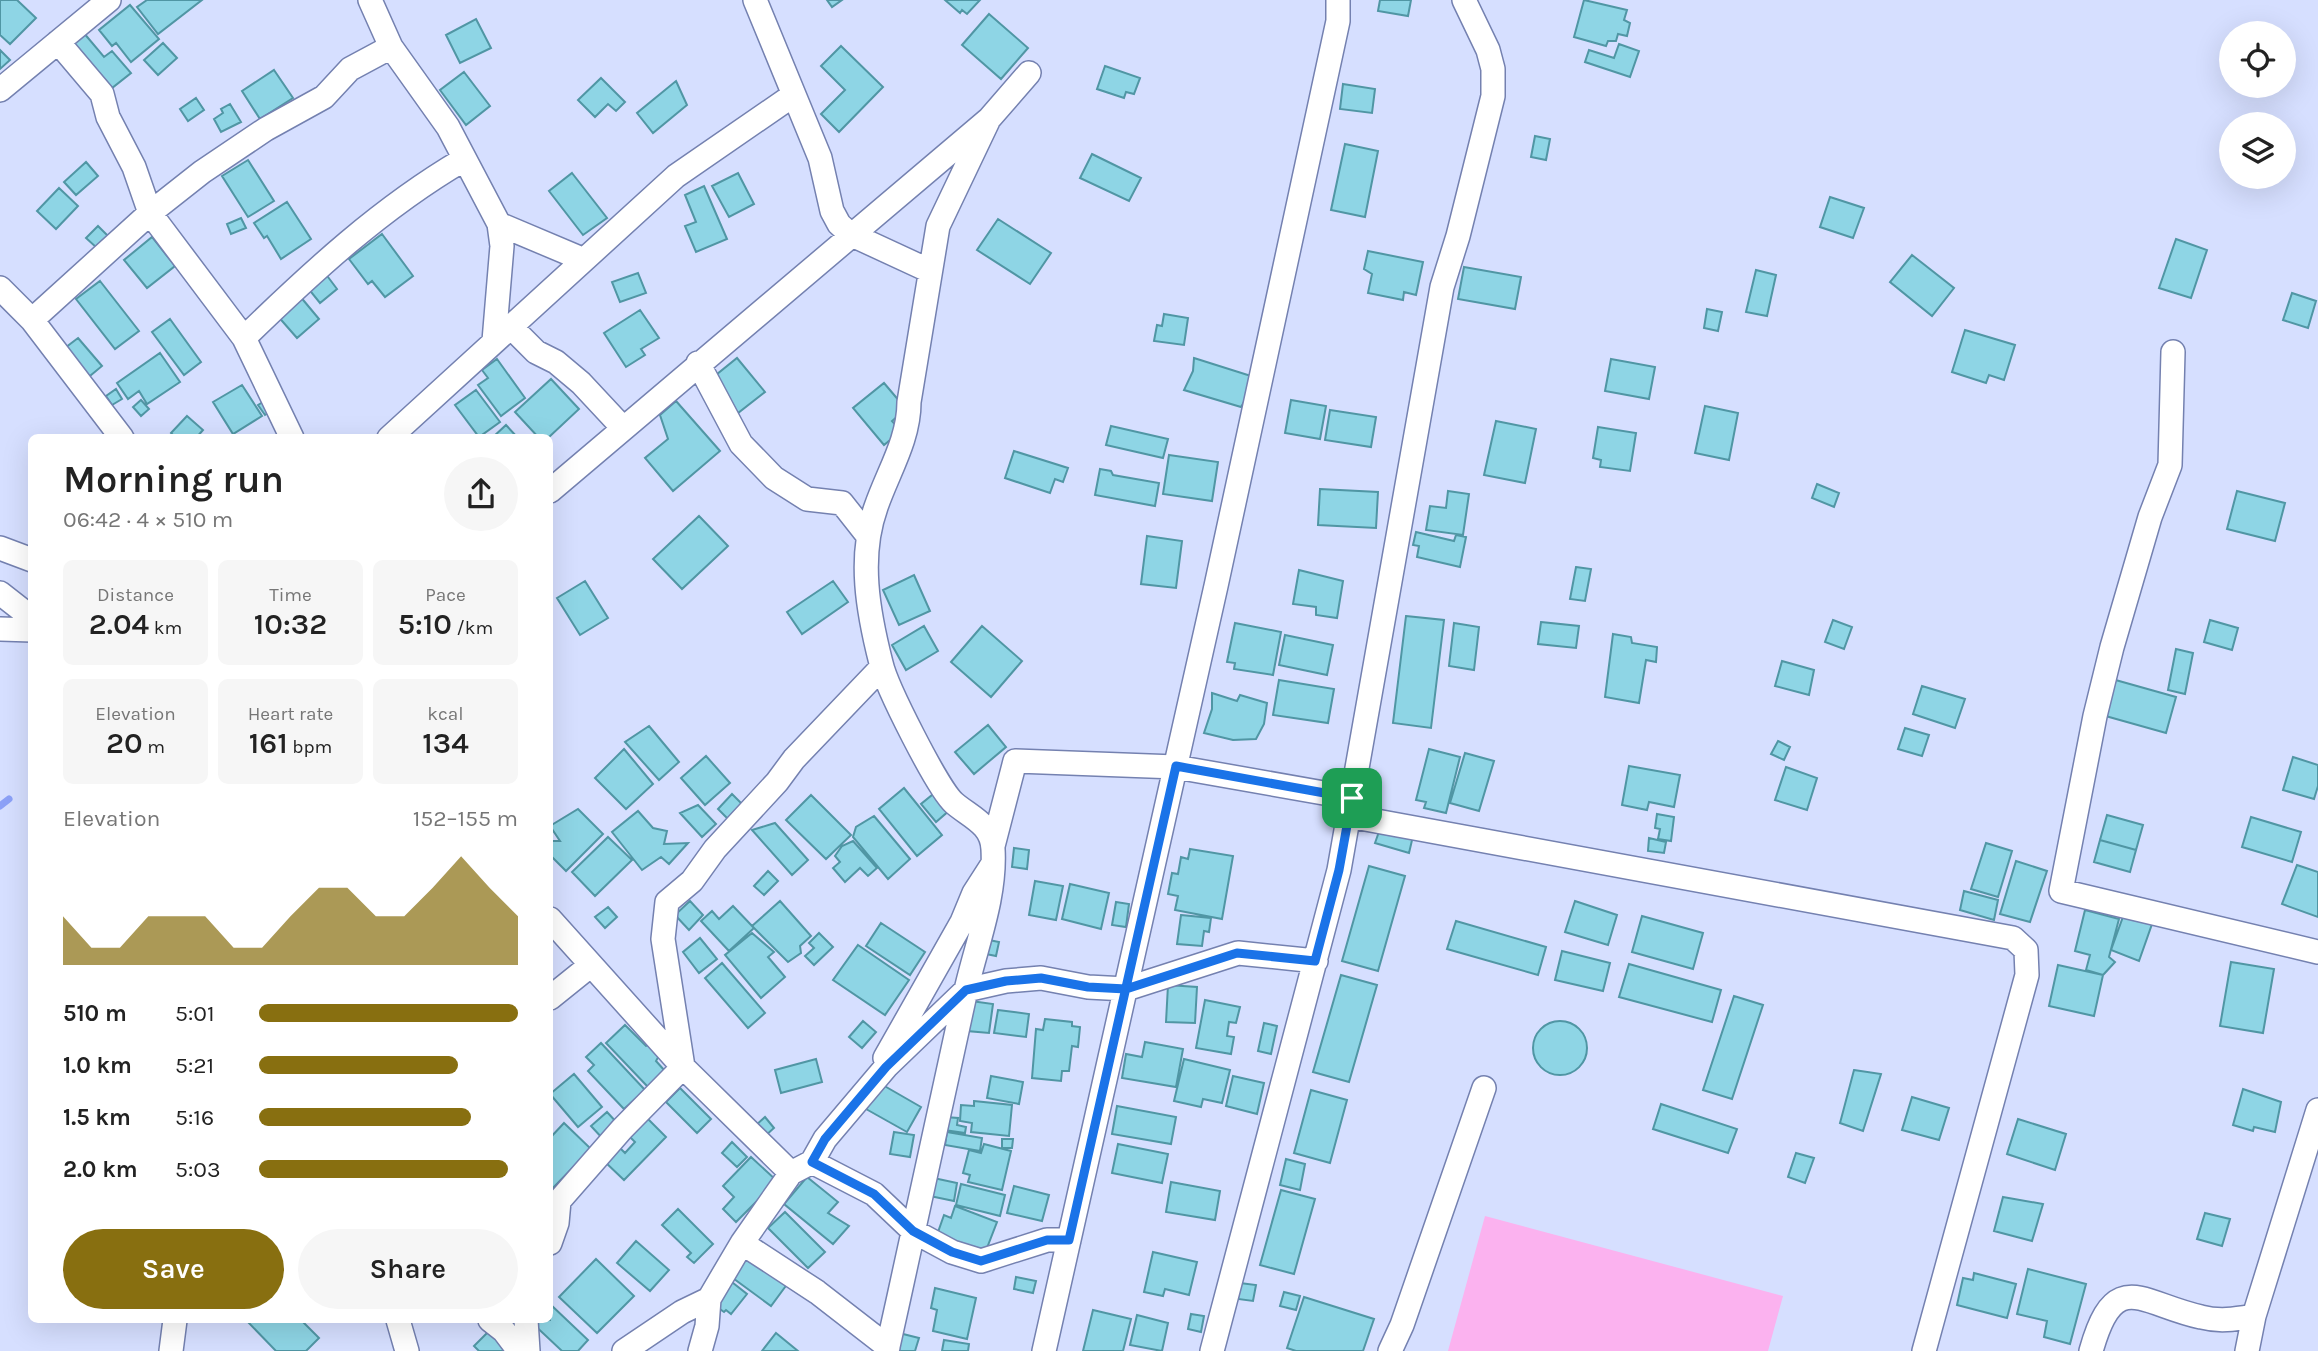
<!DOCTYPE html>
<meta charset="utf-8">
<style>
:root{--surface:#fff;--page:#f6f6f6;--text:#222;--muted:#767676;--accent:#886f10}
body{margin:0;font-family:Karla,sans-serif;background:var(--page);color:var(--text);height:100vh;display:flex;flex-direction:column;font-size:26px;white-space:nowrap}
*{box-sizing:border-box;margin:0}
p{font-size:23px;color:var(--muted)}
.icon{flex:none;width:38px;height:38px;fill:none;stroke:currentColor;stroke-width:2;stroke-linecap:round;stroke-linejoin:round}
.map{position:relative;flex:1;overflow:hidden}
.drawer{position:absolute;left:28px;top:434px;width:525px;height:889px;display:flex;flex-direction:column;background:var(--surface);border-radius:10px;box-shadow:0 7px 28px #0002}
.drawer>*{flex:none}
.fabs{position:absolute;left:2219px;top:21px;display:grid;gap:14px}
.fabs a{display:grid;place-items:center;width:77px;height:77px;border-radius:50%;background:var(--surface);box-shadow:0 7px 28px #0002;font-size:35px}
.pin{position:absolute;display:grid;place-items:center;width:60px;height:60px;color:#fff;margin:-30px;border-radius:14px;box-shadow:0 4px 10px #0006}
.round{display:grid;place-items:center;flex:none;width:74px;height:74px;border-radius:37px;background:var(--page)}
.headline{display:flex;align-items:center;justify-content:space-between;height:119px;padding:0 35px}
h1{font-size:38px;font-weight:600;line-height:52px}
.stats{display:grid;grid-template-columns:repeat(3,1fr);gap:10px;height:119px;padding:7px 35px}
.stats div{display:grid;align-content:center;border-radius:10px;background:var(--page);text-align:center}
.stats b{font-size:30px;font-weight:600}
.stats small{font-size:19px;font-weight:400}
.stats p{font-size:19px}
.chart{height:196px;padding:14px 35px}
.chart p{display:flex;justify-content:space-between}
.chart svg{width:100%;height:126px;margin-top:7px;fill:var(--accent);opacity:.7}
.cta{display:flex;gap:14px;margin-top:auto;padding:14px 35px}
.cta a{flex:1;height:80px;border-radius:42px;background:var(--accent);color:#fff;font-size:28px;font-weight:600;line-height:80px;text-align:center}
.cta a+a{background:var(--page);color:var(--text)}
ul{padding:0 35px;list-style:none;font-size:23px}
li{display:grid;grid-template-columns:112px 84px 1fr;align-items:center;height:52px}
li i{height:18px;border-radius:9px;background:var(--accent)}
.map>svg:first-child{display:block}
.green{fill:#fbb2ef}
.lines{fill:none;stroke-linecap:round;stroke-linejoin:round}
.stream{stroke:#8ca1f7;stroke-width:7}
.building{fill:#8ed5e5;stroke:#5096a4;stroke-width:2}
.minor-casing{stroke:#7481b0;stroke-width:26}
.minor{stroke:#fff;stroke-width:23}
.route-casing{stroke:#fff;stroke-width:14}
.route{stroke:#1a73e8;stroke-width:9}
</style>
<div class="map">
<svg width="2318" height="1351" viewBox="0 0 2318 1351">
<rect width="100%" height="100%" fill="#d6dfff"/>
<path class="green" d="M1485,1216l298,80 -15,55h-320z"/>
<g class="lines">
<path class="stream" d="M0,806l9,-7"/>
</g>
<path class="building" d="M0,0h17l19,18 -26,26 -10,-9z
M147,0h55l-44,34 -21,-27z
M827,0h15l-10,7z
M945,0h35l-13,14 -5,-4 -2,3z
M1380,0h31l-3,16 -30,-5z
M1584,0l43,10 -3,10 6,3 -3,13 -9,-2 -2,7h-8l-2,5 -32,-9z
M130,5l29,34 -28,23 -15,-19 -4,3 -13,-16z
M989,14l39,34 -27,31 -39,-34z
M476,19l15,29 -31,15 -14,-28z
M83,32l21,25 8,-6 19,22 -19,15 -40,-47z
M163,43l14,15 -19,17 -14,-15z
M1619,44l20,7 -9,26 -45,-15 4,-12 25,8z
M841,46l42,41 -44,45 -18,-18 24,-24 -24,-24z
M0,50l10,10 -10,9z
M1105,66l35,12 -6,16 -8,-2 -2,6 -27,-9z
M274,70l19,28 -33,21 -18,-28z
M464,72l26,34 -24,19 -26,-35z
M601,78l24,24 -9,9 -8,-7 -13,13 -17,-17z
M676,81l11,24 -34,28 -16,-20z
M1343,84l32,5 -3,24 -32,-4z
M196,98l8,12 -16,11 -8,-12z
M230,104l11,18 -20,10 -7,-13 9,-6 -2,-4z
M1535,136l15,3 -4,21 -15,-3z
M1345,144l33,7 -13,66 -34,-7z
M1092,154l49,24 -12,23 -49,-23z
M248,160l26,41 -26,16 -26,-41z
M86,162l12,14 -22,19 -12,-13z
M572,173l35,45 -24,17 -34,-44z
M738,173l16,31 -25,13 -17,-31z
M704,186l23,53 -31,13 -11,-26 11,-4 -11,-27z
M59,188l19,18 -22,23 -19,-18z
M1830,197l34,11 -11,30 -33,-11z
M287,202l24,37 -30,20 -14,-23 -3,2 -10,-15z
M241,218l5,10 -15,6 -4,-10z
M998,219l53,34 -21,31 -53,-34z
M98,226l12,12 -12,11 -12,-11z
M382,234l31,42 -28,21 -13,-16 -4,3 -19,-25z
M152,237l23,29 -28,22 -23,-28z
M2176,239l31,11 -16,48 -32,-10z
M1368,251l55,11 -7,33 -12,-3 -1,8 -35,-7 4,-19 -8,-5z
M1912,255l42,33 -22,28 -42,-34z
M1464,267l57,10 -6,32 -57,-10z
M1756,270l20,5 -9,41 -21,-4z
M325,273l12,16 -17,14 -13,-16z
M638,273l8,20 -26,9 -8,-20z
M100,281l39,50 -24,18 -39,-50z
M2292,293l24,8 -8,27 -25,-8z
M299,295l20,24 -22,19 -21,-24z
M1707,309l15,3 -4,19 -14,-3z
M640,310l19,28 -18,11 4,6 -19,12 -22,-34z
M1164,314l24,4 -4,27 -30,-4 3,-16 5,1z
M170,319l31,43 -17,13 -32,-43z
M1965,330l50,15 -11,35 -15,-5 -3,8 -34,-11z
M78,338l24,28 -17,14 -24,-29z
M160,353l20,29 -33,22 -8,-13 -11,8 -11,-16z
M737,358l28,34 -27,21 -27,-34z
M1194,358l57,18v14l-10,17 -57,-17 9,-19z
M497,359l28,39 -24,18 -23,-31 10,-7 -6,-8z
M1611,359l44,8 -6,32 -44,-8z
M551,379l28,30 -31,29h-9l-24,-26z
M884,383l22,26 -14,12 9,10 -17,14 -31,-37z
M242,385l20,31 -29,18 -20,-32z
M116,389l6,10 -10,6 -6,-9z
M476,390l24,32 -21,15 -24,-32z
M268,399l6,10 -9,6 -7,-10z
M141,400l8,9 -8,7 -8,-9z
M1291,400l35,6 -6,33 -35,-6z
M676,401l44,50 -47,40 -28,-33 23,-19 -8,-24z
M1705,406l33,7 -9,47 -34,-7z
M1330,410l46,7 -5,30 -46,-7z
M187,416l16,14 -7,8h-20l-5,-5z
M1496,421l40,8 -11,54 -41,-8z
M506,425l12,13h-26z
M1111,426l57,13 -5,19 -57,-13z
M1598,427l38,6 -6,38 -30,-4 1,-7 -8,-2z
M1014,451l54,17 -5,14 -8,-3 -5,14 -45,-15z
M1169,455l49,7 -6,39 -49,-7z
M1100,469l11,2 2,4 46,8 -4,23 -60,-11z
M1817,484l22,9 -5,14 -22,-9z
M1320,489l58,3 -2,36 -58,-3z
M1448,491l21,3 -6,41 -37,-5 4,-24 16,2z
M2237,491l48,12 -10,38 -48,-12z
M699,516l29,30 -46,43 -29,-30z
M1416,532l38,9 2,-6 10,2 -6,30 -43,-10 2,-11 -6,-1z
M1147,536l35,5 -6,47 -35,-4z
M1576,567l15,2 -6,32 -15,-2z
M1299,570l44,11 -6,37 -21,-3v-8l-23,-3z
M914,575l16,36 -31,14 -16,-35z
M585,581l23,37 -28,17 -23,-37z
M833,581l15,21 -46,32 -15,-22z
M1406,616l38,4 -13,108 -38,-5z
M1833,620l19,7 -8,22 -19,-7z
M2210,620l28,8 -6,22 -28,-8z
M1541,622l38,4 -3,22 -38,-4z
M1235,623l46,9 -8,43 -39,-6 1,-6 -8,-1z
M1454,623l25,4 -5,43 -25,-4z
M924,626l14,25 -32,19 -14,-25z
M982,626l40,35 -31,36 -40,-35z
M1613,634l18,3 1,6 25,4 -1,15 -10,-2 -7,43 -34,-6z
M1285,635l48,10 -6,30 -48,-10z
M2176,649l17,4 -8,41 -17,-4z
M1782,661l32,9 -5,25 -34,-9z
M2112,679l64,18 -10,36 -64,-18z
M1279,680l55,9 -6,34 -55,-8z
M1922,686l43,13 -10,29 -42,-14z
M1212,693l25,8 3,-6 27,8 -3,21 -8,15 -23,1 -29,-7 8,-24z
M988,725l18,22 -32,27 -19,-22z
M649,726l30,36 -20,18 -34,-38z
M1905,728l24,7 -7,21 -24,-7z
M1778,741l12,6 -6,13 -13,-6z
M624,749l29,35 -27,25 -31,-31z
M1429,749l31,8 -14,56 -22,-5 2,-6 -10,-2z
M1465,753l29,8 -15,50 -29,-8z
M706,756l24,27 -25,22 -24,-27z
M2293,757l25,8v21l-4,13 -31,-9z
M1629,766l51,9 -6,32 -25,-5 -2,8 -25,-5z
M1786,767l31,11 -10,32 -32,-10z
M904,788l38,47 -25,21 -38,-47z
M937,791l14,18 -15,13 -15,-18z
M732,794l12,12 -14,15 -12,-12z
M811,795l40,40 -25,24 -40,-39z
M698,805l18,19 -14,13 -22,-24z
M578,809l25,25 -37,37 -16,-16v-14h10l-10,-15z
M638,811l15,17 14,3 -3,13 24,-1 -19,21 -8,-7 -19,13 -30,-38z
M1657,814l17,3 -3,24 -13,-2 2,-10 -5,-1z
M2107,815l36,10 -7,25 -36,-10z
M874,816l36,43 -22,20 -35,-42 3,-10z
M2251,817l50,15 -9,30 -50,-15z
M775,823l33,37 -16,15 -40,-45z
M1381,826l32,10 -4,17 -34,-10z
M608,837l24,23 -37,36 -23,-24z
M1649,838l17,4 -2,11 -16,-2z
M2100,840l36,10 -6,22 -36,-10z
M853,841l24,27 -9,8 -8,-8 -15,14 -12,-14 7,-6 -5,-6 7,-10z
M1986,843l26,8 -14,46 -27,-8z
M1014,848l15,2 -2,19 -15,-2z
M1190,849l43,7 -11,63 -47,-9 3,-14 -10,-2 4,-21 6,1 3,-17 7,2z
M2016,861l31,10 -17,51 -30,-8z
M2297,865l21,7v45l-36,-13z
M1369,866l36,10 -27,95 -36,-10z
M768,871l10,10 -14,14 -10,-9z
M1035,881l28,5 -7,34 -27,-5z
M1070,884l39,9 -8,36 -39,-10z
M1964,891l34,9 -4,20 -34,-10z
M690,901l13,14 -14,15 -14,-15z
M780,901l31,35 -11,10 1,7 -13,9 -36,-36z
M1575,901l42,14 -9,30 -43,-13z
M1116,902l13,2 -3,23 -14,-2z
M733,906l21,22 -25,23 -28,-30 11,-10 7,8z
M608,907l9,10 -12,11 -10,-11z
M2085,910l34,9 -10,38 6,5 -12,13 -17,-5 4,-15 -15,-4z
M2124,914l28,10 -13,37 -28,-11z
M1181,915l30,3 -2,14 -5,-1 -2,15 -25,-2z
M1642,916l61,17 -10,36 -61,-17z
M1456,921l90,26 -8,28 -91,-26z
M881,923l44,29 -15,23 -44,-29z
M752,933l22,19 -6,5 17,20 -24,21 -36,-43z
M819,933l14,14 -19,18 -9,-9 9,-8 -5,-5z
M700,938l17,21 -18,14 -16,-21z
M989,940l10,2 -3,14 -10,-2z
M858,945l51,35 -24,35 -52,-35z
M1562,951l48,12 -7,28 -48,-11z
M2231,962l43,7 -11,64 -43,-7z
M722,963l43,50 -17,15 -43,-50z
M1629,964l92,26 -9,32 -93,-25z
M2058,965l45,10 -9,41 -45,-10z
M1341,975l36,10 -28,97 -36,-10z
M1168,985l29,2 -2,36 -29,-1z
M1734,996l29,9 -31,94 -29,-9z
M1205,1000l35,7 -4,16 -7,-1 -2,14 7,1 -3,17 -35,-6z
M971,1001l22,3 -4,29 -22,-2z
M998,1010l31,4 -3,23 -32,-4z
M1045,1019l27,3v4l8,1 -2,20 -6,-1 -3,25h-7l-1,10 -29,-3 4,-49 7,1z
M1533 1048a27 27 0 1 1 54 0a27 27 0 1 1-54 0Z
M863,1021l13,11 -14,16 -13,-11z
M1264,1023l13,3 -6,28 -13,-3z
M625,1025l21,21 7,-2 8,8 -5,9 9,10 -17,16 -42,-44z
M1145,1042l38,7 -7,38 -54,-9 4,-24 16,3z
M601,1043l44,47 -21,19 -36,-38 6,-6 -8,-8z
M816,1059l6,23 -41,11 -6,-23z
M1184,1059l46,11 -8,33 -19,-4 -2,8 -27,-6z
M1854,1070l27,4 -18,57 -23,-8z
M574,1074l28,33 -24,20 -28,-33z
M991,1076l32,6 -4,22 -32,-6z
M1233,1076l31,7 -7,31 -31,-8z
M881,1084l40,23 -14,25 -41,-23z
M680,1088l31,31 -14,14 -31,-31z
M2243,1089l38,13 -6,30 -21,-5 -1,4 -20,-6z
M1311,1090l36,10 -17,63 -36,-10z
M1912,1097l37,11 -10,32 -37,-10z
M974,1101l38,4 -3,31 -38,-4 1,-9 -12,-2 1,-16 13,1z
M1661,1104l76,25 -9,24 -75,-24z
M1117,1106l59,11 -5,27 -59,-10z
M607,1112l12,13 -15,15 -13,-14z
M646,1117l20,20 -42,43 -20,-19 14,-15 7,7 10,-11 -7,-7z
M765,1117l9,11 -10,9 -9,-11z
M945,1117l13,1 -1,7 9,2 -1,6 -21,-3z
M2018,1119l48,15 -11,36 -48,-16z
M564,1123l27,26 -41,42v-53z
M894,1132l20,3 -4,22 -20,-3z
M947,1132l35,6 -2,13 -35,-6z
M1002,1139h11l-1,9h-10z
M732,1142l15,15 -10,10 -15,-14z
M984,1144l27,7 -9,39 -34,-8 2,-7 -7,-2 6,-23 12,3z
M1118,1144l50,10 -6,29 -50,-10z
M1796,1153l18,5 -9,25 -17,-6z
M751,1157l26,24 -41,41 -13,-13 11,-12 -11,-11z
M1286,1159l19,5 -5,26 -20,-5z
M807,1177l31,25 -10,11 21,13 -16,18 -49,-40z
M929,1177l28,6 -3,18 -29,-6z
M1171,1182l49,9 -5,29 -49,-8z
M961,1184l44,11 -5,21 -44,-11z
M1014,1186l35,9 -7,26 -35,-8z
M1281,1190l34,9 -21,75 -34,-9z
M2003,1197l40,7 -11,37 -38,-10z
M955,1206l42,16 -12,31 -48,-18 7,-20 7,3z
M678,1209l35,35 -19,19 -7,-6 4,-4 -29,-28z
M785,1212l40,40 -17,16 -40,-40z
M2205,1213l25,6 -8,27 -25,-7z
M636,1241l33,29 -19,21 -33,-28z
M743,1249l45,34 -17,23 -45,-33z
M1153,1252l44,10 -8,33 -24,-6 -2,7 -19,-4z
M596,1259l38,37 -37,37 -38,-36z
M2028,1269l58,15 -16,60 -26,-7 3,-16 -30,-7z
M1974,1273l42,11 -9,34 -50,-13 6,-27 10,2z
M1016,1277l20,4 -3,12 -19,-4z
M728,1279l19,15 -16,20 -5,-4 -2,2 -15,-11z
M1240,1283l16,2 -3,16 -15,-2z
M935,1288l41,10 -9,41 -34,-8 4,-21 -6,-2z
M1284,1292l16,4 -4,14 -16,-4z
M1304,1297l70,22 -11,32h-67l-9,-3z
M550,1304l38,36 -10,11h-16l-32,-30 20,-1z
M1093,1310l38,9 -8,32h-40z
M1191,1314l13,2 -3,16 -13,-3z
M1137,1315l31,8 -6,28 -32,-6z
M246,1320h55l18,18 -13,13h-30z
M489,1331l16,20h-26l-5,-5z
M776,1333l22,18h-36z
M899,1333l20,5 -4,13h-20z
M944,1340l25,4 -1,7h-26z"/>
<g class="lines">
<g class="minor-casing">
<path id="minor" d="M370,0l21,47 57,80 51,97 3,22 -8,95
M755,0l65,158 12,53 7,13 11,10 80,37
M58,42l44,52 6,23 26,50 16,46 94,125 48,100
M0,90l109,-90
M499,224l83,35
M0,288l32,32 90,118
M32,320l118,-107 52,-41 64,-43 58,-32 26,-28 41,-22
M510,326l26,26 20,10 25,21 42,45
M244,338c68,-66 137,-130 219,-178
M2173,352l-3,113 -20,52 -38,130 -17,69 -34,175 257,61
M698,363l43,81 33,34 33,21 35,4 26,33
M389,438l287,-262 116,-80
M550,491l439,-372 40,-46
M0,548l32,12
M0,593l32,25
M0,629l32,1
M1349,816l664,122 13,12 1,25 -103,376
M993,846l22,-85 161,6 176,31
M550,919l133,148 108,106
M550,998l41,-33
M885,1058l77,-136 12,-29 18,-28
M812,1162l62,32 39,37 39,21 29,9 66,-21h22
M550,1243l7,-20 2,-22 63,-72 61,-62 -20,-128 4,-37 25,-21 23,-32 62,-67 17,-23 88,-92
M742,1243l75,49 71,55
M398,1320l9,31
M490,1320l14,11 15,20
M526,1320l2,31
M171,1351l4,-31
M624,1351l58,-39 27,-13
M700,1351l7,-25 2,-27 33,-56 49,-70 21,-11 13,-23 61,-72 80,-77 40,-9 35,-3 47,9 38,2 112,-36 78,8
M887,1351c26,-117 51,-234 77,-352 10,-49 32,-99 29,-150 -1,-25 -23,-32 -39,-46 -16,-14 -68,-117 -73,-140 -13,-51 -23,-106 -5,-156 12,-35 33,-67 33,-105l29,-176 51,-107
M1044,1351l172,-765 122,-565v-21
M1212,1351l127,-481 103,-583 16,-51 35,-140v-27l-5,-19 -24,-50
M1390,1351l12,-26 82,-237
M2091,1351c24,-85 50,-47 110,-34 19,5 35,2 53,-1
M2247,1351l7,-35 64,-206"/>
</g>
<use href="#minor" class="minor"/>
</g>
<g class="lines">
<g class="route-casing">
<path id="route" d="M1352,798l-13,72 -24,91 -78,-8 -111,36 -38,-2 -47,-9 -35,3 -40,9 -80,77 -61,72 -13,23 62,32 39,37 39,21 29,9 66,-21h22c37,-158 72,-316 107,-474l176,32"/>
</g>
<use href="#route" class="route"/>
</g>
</svg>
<div class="fabs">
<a><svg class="icon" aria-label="locate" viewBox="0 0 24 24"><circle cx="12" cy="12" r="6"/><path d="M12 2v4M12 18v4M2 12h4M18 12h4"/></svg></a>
<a><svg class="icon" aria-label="layers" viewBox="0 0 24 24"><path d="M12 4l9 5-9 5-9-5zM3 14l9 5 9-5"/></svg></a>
</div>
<div class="pin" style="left:1352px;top:798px;background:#1e9e55"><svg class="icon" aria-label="arrive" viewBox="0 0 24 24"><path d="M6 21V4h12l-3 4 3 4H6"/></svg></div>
<section class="drawer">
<div class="headline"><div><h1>Morning run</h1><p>06:42 · 4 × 510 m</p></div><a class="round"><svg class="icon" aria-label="share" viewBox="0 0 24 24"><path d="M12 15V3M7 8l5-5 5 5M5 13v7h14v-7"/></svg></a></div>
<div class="stats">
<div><p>Distance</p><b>2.04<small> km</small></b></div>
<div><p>Time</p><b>10:32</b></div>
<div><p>Pace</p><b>5:10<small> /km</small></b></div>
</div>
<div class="stats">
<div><p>Elevation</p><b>20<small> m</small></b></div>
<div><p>Heart rate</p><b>161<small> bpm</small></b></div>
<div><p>kcal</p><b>134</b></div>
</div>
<div class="chart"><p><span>Elevation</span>152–155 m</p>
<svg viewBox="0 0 160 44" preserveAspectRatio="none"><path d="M0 44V27L10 38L20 38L30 27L40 27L50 27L60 38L70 38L80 27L90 17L100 17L110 27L120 27L130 17L140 6L150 17L160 27V44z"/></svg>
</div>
<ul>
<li><b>510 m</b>5:01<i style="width:100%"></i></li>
<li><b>1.0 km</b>5:21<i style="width:77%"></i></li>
<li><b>1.5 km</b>5:16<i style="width:82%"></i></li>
<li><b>2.0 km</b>5:03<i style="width:96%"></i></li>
</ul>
<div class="cta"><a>Save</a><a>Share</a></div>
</section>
</div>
